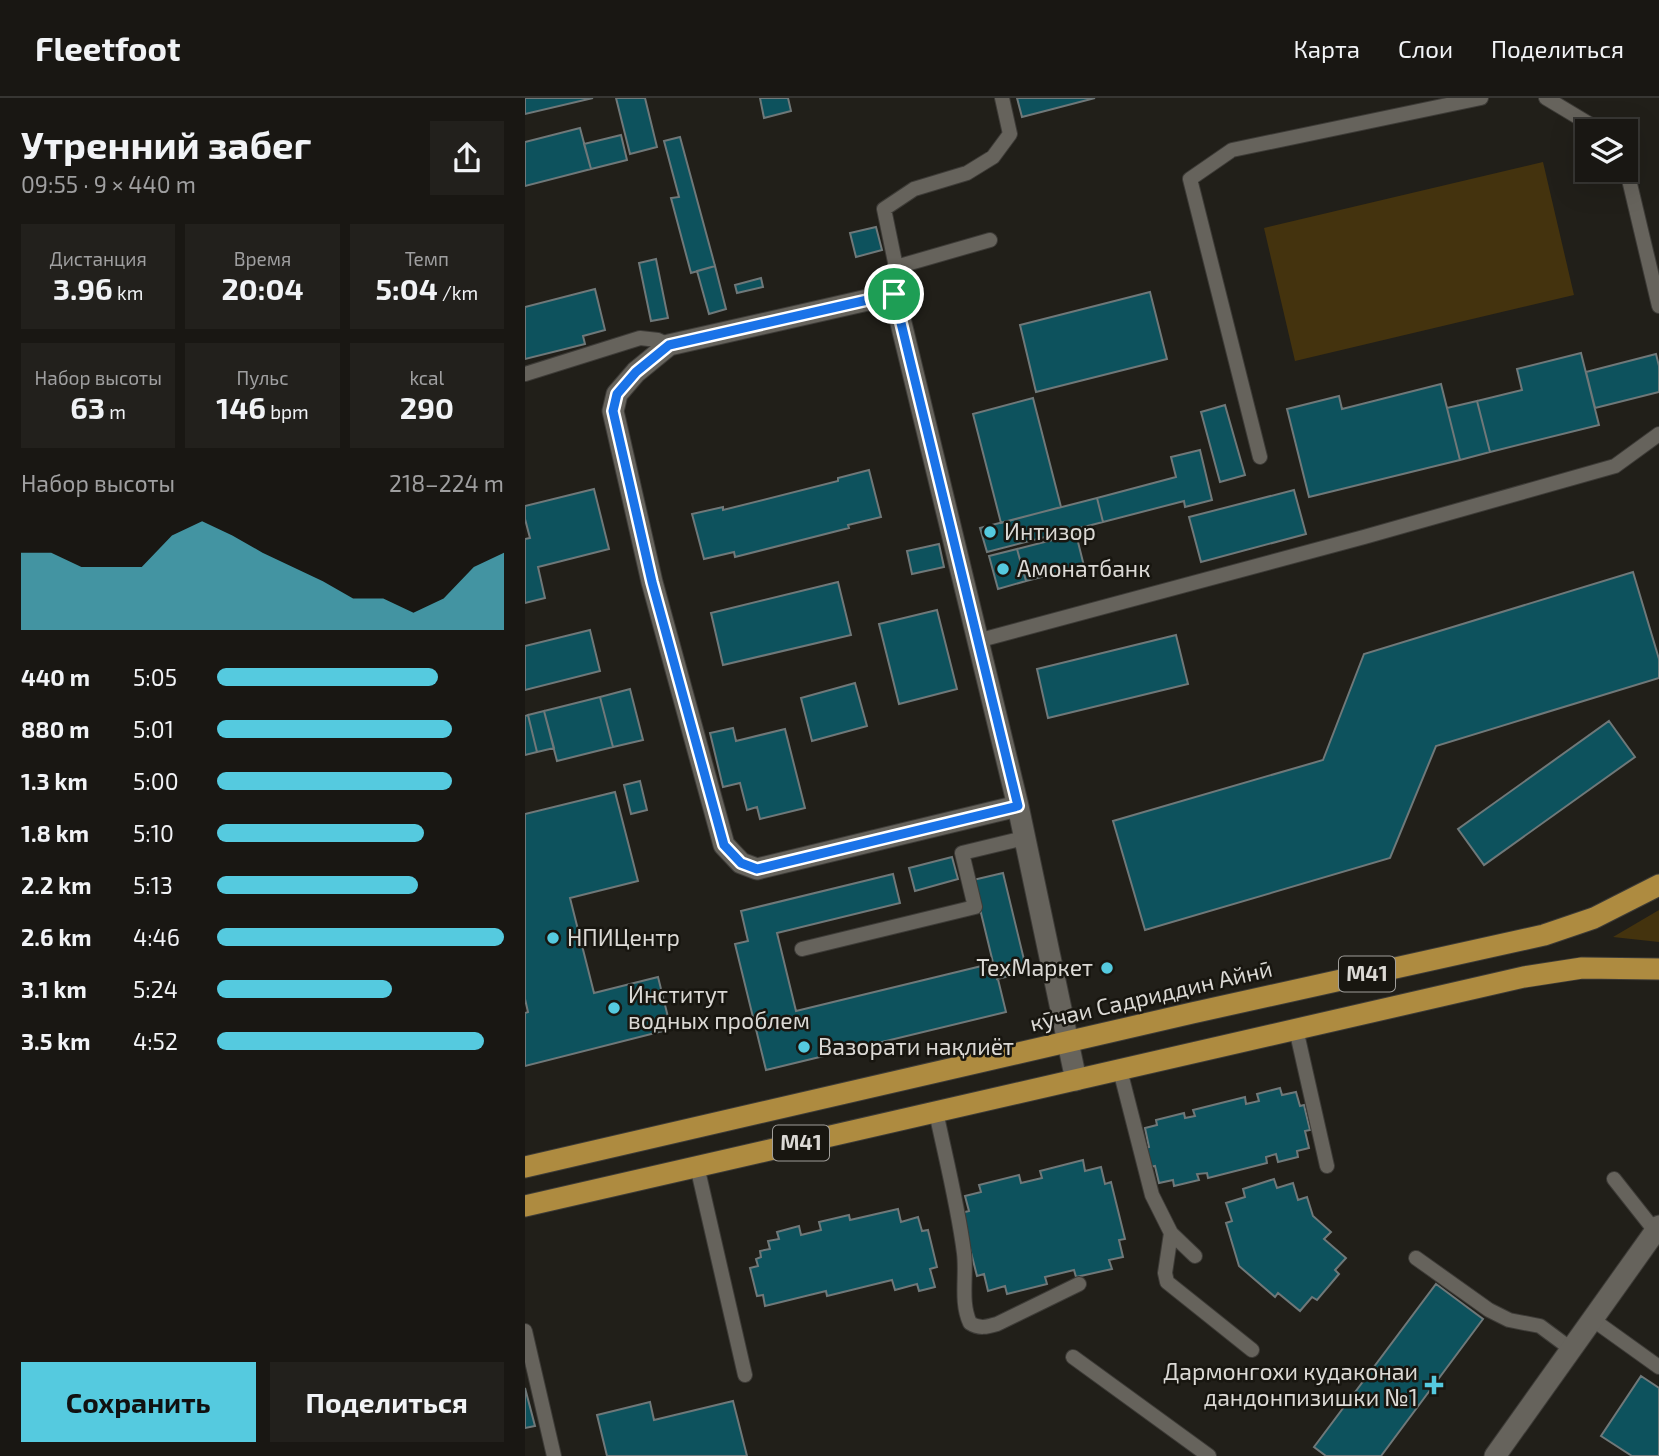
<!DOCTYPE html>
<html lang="ru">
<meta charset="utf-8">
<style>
:root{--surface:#191713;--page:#22201c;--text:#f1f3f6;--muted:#9f9fa0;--line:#373633;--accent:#55cadf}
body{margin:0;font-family:"Exo 2",sans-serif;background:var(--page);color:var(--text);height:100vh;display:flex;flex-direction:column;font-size:26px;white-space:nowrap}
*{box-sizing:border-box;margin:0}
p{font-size:23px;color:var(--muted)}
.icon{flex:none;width:38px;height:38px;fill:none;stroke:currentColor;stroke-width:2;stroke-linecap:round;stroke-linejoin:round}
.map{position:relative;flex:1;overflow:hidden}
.side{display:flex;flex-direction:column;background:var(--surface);width:525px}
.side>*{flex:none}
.buttons{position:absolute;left:1050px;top:21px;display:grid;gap:14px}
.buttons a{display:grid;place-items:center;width:63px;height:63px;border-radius:0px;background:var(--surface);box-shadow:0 7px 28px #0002,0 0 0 2px var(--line);font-size:35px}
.pin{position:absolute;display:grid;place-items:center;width:60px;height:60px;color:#fff;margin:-30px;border:4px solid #fff;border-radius:50%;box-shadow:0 2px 7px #0007}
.round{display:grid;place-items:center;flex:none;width:74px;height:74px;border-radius:0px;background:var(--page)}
.overview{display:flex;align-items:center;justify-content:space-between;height:119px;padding:0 21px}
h1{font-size:38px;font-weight:700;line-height:52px}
.figures{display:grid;grid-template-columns:repeat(3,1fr);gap:10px;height:119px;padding:7px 21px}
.figures div{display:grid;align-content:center;border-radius:0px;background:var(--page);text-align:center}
.figures b{font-size:30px;font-weight:700}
.figures small{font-size:19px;font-weight:400}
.figures p{font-size:19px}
.chart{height:196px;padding:14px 21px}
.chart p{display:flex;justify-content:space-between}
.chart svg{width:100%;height:126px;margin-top:7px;fill:var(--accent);opacity:.7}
.primary-button{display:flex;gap:14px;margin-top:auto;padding:14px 21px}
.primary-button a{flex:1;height:80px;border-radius:0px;background:var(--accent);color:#111;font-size:28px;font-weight:700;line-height:80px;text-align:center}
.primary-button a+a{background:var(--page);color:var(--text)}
ul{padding:0 21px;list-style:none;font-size:23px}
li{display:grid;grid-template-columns:112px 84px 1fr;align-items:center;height:52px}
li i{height:18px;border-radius:9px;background:var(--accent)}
header{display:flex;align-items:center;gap:42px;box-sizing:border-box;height:98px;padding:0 35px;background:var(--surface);border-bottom:2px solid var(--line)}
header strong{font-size:33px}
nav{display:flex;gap:38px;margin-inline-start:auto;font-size:24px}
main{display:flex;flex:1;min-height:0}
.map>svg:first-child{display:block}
.green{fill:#44330e}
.building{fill:#0d525d;stroke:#6f7879;stroke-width:2}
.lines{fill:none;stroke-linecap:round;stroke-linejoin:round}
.lane-casing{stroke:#3d3b37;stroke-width:16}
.street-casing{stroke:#3d3b37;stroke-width:23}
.secondary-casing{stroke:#3d3b37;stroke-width:23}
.highway-casing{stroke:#3d3b37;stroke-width:23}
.lane{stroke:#66635c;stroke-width:14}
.street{stroke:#66635c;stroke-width:21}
.secondary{stroke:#66635c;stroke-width:21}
.highway{stroke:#ae8b40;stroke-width:21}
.route-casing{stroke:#fff;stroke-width:14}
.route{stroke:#1a73e8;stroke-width:9}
.poi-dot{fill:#55cadf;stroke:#181610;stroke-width:2.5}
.labels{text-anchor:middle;stroke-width:5;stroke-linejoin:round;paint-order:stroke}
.shield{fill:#181610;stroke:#a09e9a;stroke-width:2}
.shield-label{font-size:21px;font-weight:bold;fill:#dbd9d5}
.poi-label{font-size:23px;fill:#dbd9d5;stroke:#181610;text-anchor:start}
.street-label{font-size:23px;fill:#dbd9d5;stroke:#181610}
</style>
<header>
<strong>Fleetfoot</strong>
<nav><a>Карта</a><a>Слои</a><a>Поделиться</a></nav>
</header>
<main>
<section class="side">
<div class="overview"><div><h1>Утренний забег</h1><p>09:55 · 9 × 440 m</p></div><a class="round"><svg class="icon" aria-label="share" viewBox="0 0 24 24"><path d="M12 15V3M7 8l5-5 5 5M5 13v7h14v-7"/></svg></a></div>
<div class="figures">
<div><p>Дистанция</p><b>3.96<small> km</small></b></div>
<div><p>Время</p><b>20:04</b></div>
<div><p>Темп</p><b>5:04<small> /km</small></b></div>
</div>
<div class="figures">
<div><p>Набор высоты</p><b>63<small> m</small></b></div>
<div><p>Пульс</p><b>146<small> bpm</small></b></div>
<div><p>kcal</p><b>290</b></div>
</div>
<div class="chart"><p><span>Набор высоты</span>218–224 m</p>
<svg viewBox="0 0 160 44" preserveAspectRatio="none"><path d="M0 44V17L10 17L20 22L30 22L40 22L50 11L60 6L70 11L80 17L90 22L100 27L110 33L120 33L130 38L140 33L150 22L160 17V44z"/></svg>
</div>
<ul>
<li><b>440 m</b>5:05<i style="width:77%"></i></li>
<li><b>880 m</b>5:01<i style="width:82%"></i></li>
<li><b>1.3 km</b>5:00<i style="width:82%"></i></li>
<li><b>1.8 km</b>5:10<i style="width:72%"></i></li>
<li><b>2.2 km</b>5:13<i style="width:70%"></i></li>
<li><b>2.6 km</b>4:46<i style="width:100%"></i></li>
<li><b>3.1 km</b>5:24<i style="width:61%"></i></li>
<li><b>3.5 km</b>4:52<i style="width:93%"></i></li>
</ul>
<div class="primary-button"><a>Сохранить</a><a>Поделиться</a></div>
</section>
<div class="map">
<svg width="1134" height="1358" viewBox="0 0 1134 1358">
<rect width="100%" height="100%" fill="#211f19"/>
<path class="green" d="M1018,64l31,133 -279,66 -31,-133z
M1134,812v32l-46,-5z"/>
<path class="building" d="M0,0h68l-68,16z
M91,0h29l12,49 -27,7z
M235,0h28l3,13 -27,7z
M492,0h78l-73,19z
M55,30l11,41 -66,17v-44z
M96,37l6,25 -36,9 -7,-25z
M155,39l35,129 -24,7 -20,-75 8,-1 -15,-56z
M351,129l6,23 -26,7 -6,-24z
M131,161l12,59 -17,3 -12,-58z
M190,168l11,43 -17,5 -12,-43z
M236,180l2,9 -26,6 -2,-8z
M70,191l10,41 -22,6 2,8 -60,15v-52z
M625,194l17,67 -131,33 -16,-67z
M1056,255l18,72 -109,27 -13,-51 45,-11 -5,-21z
M1131,256l3,12v26l-64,16 -9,-36z
M916,286l19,76 -151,37 -22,-88 52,-13 3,13z
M508,300l28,109 -60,16 -28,-109z
M952,303l13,51 -30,8 -13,-52z
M700,307l20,70 -25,7 -19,-70z
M675,352l12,50 -27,7 -1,-6 -81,21 -6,-24 79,-21 -5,-20z
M344,372l12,47 -33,8 1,3 -114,29 -1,-5 -30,7 -12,-45 31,-7v3l115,-29v-3z
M69,391l15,60 -71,18 7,31 -20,5v-64l5,-1 -5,-19v-13z
M769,392l12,44 -105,28 -12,-45z
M572,400l6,24 -116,30 -7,-24z
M551,436l8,32 -58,15 -9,-32z
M414,446l5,23 -32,7 -5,-23z
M492,451l9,32 -28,8 -9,-33z
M1108,474l26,87v19l-223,68 -46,112 -245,72 -32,-109 210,-61 41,-106z
M313,484l13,53 -128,30 -12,-52z
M412,512l20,79 -58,15 -20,-80z
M65,532l10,41 -75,19v-44z
M651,537l12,49 -140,34 -11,-49z
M330,585l12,43 -55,15 -11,-43z
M105,591l13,51 -30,7 -13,-50z
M75,599l13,50 -56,14 -13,-50z
M19,613l10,37 -17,4 -9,-37z
M3,617l9,37 -12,3v-39z
M1084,623l26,36 -151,108 -26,-36z
M208,630l3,13 49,-12 20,79 -45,11 -3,-12 -10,3 -7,-27 -17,4 -13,-54z
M115,683l7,29 -16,4 -7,-29z
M90,694l23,89 -68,17 24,95 64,-16 13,52 -146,37v-53l3,-1 -3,-13v-185z
M427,759l6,22 -43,12 -6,-23z
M478,775l24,99 -30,7 -24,-99z
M368,776l7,29 -123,30 19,78 198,-48 12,49 -240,58 -31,-126 13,-3 -7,-30z
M755,990l2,7 14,-3 4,14 4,-1 6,25 -5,1 4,17 -12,3 1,6 -20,5 -2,-8 -10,3 1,6 -59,15 -1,-5 -10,1 2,6 -25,6 -1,-6 -14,3 -4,-17 -5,1 -5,-19 4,-1 -4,-19 12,-3 -1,-5 28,-7 1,5 10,-2 -2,-6 52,-13 1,7 13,-3 -2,-7z
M558,1062l2,11 16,-4 4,17 6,-2 14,57 -6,1 4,17 -14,3 3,9 -36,8 -2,-7 -29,7 2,7 -40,10 -2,-8 -17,5 -4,-17 -7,2 -16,-63 8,-2 -4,-15 16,-4 -2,-7 40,-10 2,8 21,-5 -2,-7z
M749,1081l3,9 16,-5 5,17 9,-3 6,19 18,16 -7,7 22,19 -11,12 4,4 -22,26 -5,-3 -12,14 -22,-18 -3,4 -36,-31 -13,-43 6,-2 -6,-18 19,-6 -2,-8z
M373,1111l3,13 17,-5 4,14 6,-1 9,37 -7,2 5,18 -16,4 -2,-7 -22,6 -3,-10 -65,16 -1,-5 -61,15 -2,-11 -6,1 -7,-28 8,-2 -2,-7 5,-2 -1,-6 10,-2 -2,-8 11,-2 -2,-7 22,-6 2,9 20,-5 -2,-8 30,-7 1,5z
M911,1186l47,35 -102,137h-55l-12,-9z
M1116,1278l18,12v68h-27l-31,-20z
M0,1290l10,38 -10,2z
M208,1303l14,55h-140l-10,-41 53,-13 4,18z"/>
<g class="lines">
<g class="lane-casing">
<path id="lane" d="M1021,0l55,33
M1101,69l33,139
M371,169l94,-27
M369,196l2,-27 -12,-58 30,-20 53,-16 26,-16 17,-23 -8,-36
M0,276l115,-36 18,2 11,5
M735,359l-70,-278 42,-29 249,-52
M452,543l387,-104 251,-71 44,-32
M277,851l173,-42 -13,-54 62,-15
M771,931l31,137
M595,972l32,125 19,38 24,23
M411,1014c10,47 22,94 28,141 3,23 -4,49 6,70 9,6 17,4 27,1l82,-40
M172,1068l48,209
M1089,1081l45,57
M646,1135l-6,40 2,9 85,68
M891,1160l73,52 20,10 31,6 31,23
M1067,1221l67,48
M0,1233l29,125
M548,1259l136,99"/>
</g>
<g class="street-casing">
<path id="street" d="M493,708l-261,63 -16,-6 -17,-18 -72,-263 -39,-171 4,-17 19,-22 33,-27 225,-51 124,512 58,274"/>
</g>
<g class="secondary-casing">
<path id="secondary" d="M970,1358l164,-230"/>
</g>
<g class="highway-casing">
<path id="highway" d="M0,1069l667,-154 352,-78 50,-17 65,-33
M0,1108l999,-229 58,-9 77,1"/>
</g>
<use href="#lane" class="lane"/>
<use href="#street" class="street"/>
<use href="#secondary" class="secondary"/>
<use href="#highway" class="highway"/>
</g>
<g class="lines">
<g class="route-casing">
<path id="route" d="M369,196l124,512 -261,63 -16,-6 -17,-18 -72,-263 -39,-171 4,-17 19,-22 33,-27z"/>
</g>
<use href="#route" class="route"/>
</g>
<g class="poi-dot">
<circle cx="465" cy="434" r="7"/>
<circle cx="478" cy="471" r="7"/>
<circle cx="28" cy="840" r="7"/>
<circle cx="582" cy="870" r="7"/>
<circle cx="89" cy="910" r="7"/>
<circle cx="279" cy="949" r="7"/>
<path d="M905.5 1276.5h7v7h7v7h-7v7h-7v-7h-7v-7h7z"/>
</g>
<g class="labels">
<g class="shield">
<rect x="814" y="858.5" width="56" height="35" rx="5"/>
<rect x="248" y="1027.5" width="56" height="35" rx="5"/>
</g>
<g class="shield-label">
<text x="842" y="883">M41</text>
<text x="276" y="1052">M41</text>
</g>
<g class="poi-label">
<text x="479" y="442">Интизор</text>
<text x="492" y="479">Амонатбанк</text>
<text x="42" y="848">НПИЦентр</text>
<text x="568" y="878" text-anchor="end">ТехМаркет</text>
<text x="103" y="905">Институт<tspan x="103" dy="26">водных проблем</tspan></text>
<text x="293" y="957">Вазорати нақлиёт</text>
<text x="893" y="1282" text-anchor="end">Дармонгохи кудаконаи<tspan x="893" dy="26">дандонпизишки №1</tspan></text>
</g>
<g class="street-label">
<text transform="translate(626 898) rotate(-13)" y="8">кӯчаи Садриддин Айнӣ</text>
</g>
</g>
</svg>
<div class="buttons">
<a><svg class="icon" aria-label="layers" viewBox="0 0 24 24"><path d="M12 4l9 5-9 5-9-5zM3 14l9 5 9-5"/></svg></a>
</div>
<div class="pin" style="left:369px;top:196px;background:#1e9e55"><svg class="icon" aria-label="arrive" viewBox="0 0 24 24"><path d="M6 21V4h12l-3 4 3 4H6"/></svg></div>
</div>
</main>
